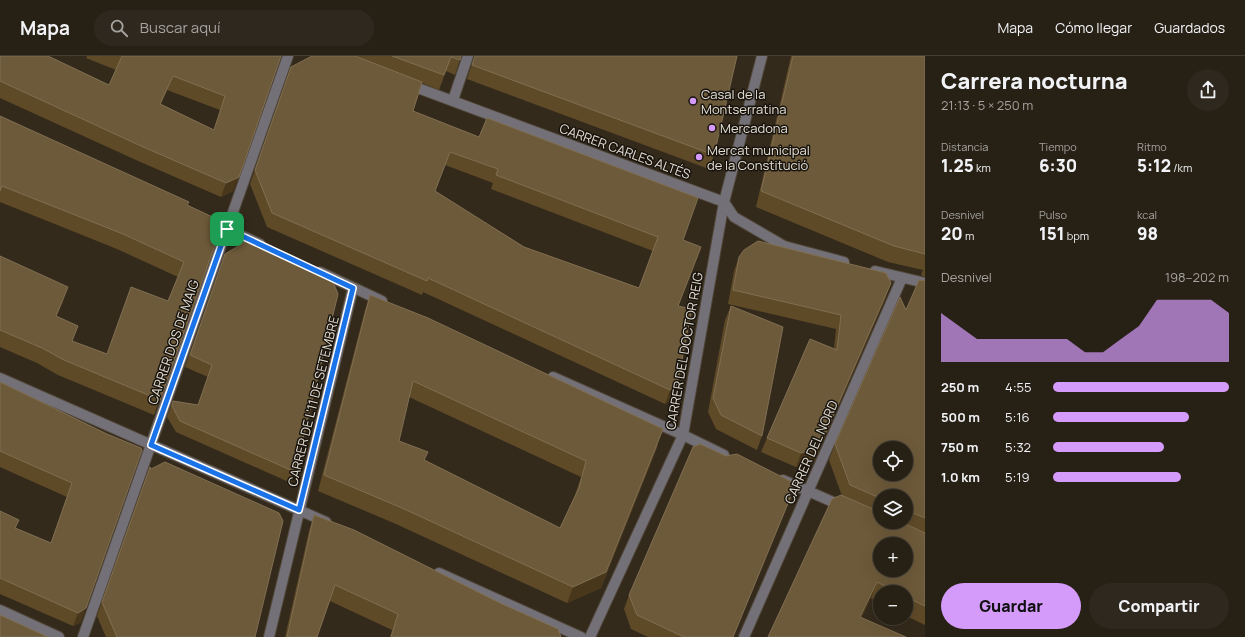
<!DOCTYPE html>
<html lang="es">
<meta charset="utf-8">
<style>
:root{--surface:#272015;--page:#2f281e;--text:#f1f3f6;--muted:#a4a3a0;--line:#433e34;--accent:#d59bfa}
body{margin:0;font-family:Manrope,sans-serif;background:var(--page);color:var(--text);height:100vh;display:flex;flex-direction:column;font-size:15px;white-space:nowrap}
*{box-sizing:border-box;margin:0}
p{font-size:13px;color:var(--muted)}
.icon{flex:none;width:22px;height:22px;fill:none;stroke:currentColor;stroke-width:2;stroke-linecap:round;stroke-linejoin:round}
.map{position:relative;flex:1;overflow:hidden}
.panel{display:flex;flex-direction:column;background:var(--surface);width:320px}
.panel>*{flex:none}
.tools{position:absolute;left:873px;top:385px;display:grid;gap:8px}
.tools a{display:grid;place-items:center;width:40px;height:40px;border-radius:50%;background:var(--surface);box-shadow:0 4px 16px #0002,0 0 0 1px var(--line);font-size:20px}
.pin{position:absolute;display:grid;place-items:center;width:34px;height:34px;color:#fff;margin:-17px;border-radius:8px;box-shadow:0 2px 6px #0006}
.round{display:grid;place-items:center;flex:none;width:42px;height:42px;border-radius:21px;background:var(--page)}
.overview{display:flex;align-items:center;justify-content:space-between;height:68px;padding:0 16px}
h1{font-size:22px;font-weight:800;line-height:30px}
.stats{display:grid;grid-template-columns:repeat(3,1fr);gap:6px;height:68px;padding:4px 16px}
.stats div{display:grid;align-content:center}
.stats b{font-size:17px;font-weight:800}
.stats small{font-size:11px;font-weight:400}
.stats p{font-size:11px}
.chart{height:112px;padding:8px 16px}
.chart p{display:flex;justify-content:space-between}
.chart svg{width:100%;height:72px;margin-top:4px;fill:var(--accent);opacity:.7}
.cta{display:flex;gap:8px;margin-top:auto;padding:8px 16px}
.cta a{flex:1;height:46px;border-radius:24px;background:var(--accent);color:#111;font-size:16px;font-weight:800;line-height:46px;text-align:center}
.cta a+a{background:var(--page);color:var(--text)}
ul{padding:0 16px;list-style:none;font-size:13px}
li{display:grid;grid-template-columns:64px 48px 1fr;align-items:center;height:30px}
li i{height:10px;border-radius:5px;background:var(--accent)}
header{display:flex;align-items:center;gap:24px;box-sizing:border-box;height:56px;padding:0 20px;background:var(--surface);border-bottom:1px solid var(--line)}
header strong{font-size:19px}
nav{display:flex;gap:22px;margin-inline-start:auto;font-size:14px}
.search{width:280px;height:36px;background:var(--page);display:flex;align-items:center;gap:10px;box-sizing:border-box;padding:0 14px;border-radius:22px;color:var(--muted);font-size:15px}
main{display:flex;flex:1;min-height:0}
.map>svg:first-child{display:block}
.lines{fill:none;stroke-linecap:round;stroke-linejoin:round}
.minor-casing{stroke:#504739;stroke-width:12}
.minor{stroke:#747077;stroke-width:10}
.wall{fill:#5f4a28;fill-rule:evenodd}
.shaded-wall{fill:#48371b}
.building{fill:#6d5a3a;stroke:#806f52;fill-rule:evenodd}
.route-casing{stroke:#fff;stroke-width:8}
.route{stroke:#1a73e8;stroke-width:5}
.poi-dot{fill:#d59bfa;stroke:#18140d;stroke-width:1.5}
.labels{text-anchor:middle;stroke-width:3;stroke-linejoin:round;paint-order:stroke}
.poi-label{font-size:13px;fill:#e4ded4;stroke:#18140d;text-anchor:start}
.street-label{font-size:13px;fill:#e4ded4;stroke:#18140d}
</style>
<header>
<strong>Mapa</strong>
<div class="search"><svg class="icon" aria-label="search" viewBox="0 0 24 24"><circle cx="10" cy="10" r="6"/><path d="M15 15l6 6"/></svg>Buscar aquí</div>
<nav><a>Mapa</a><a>Cómo llegar</a><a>Guardados</a></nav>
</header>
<main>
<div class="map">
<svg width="925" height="581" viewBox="0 0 925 581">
<rect width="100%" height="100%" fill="#342a1c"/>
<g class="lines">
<g class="minor-casing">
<path id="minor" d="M407,28l317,118 10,15 50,29 60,16
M453,44l15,-44
M209,165l51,23
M875,215l50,12
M320,216l62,29
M553,321l130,58 41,20
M0,322l326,144
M783,424l59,26
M439,517l142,64
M0,554l59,27
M83,581l205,-581
M269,581l84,-349
M590,581l93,-202 41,-233 38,-146
M744,581l158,-359"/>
</g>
<use href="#minor" class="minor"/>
</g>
<path class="wall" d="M0,0l109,29 7,-15 -30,-12 1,-2h194l-48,135 -12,6 -85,-37 -136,-62zM167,34l53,20 -6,20 -53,-26z
M312,0h149l-6,19 -9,-4 -7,19 -17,-7 -9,28 270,129 -4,66 -2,79 -5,14 -7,5 -242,-112 -1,3 -155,-68 -17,-43 41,-117zM445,109l48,18 -2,6 162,62 -14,37 -115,-41 -89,-56z
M474,0h263l-23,99 -5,14 -242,-90 7,-21z
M791,0h134v221l-4,-2 2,-5 -35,-8 -132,-55z
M0,60l223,106 -69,193 -96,-40 -21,-12 -37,-16v-91l63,46 -7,15 16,24 35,13 61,-53 10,-24 -61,-28 -117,-47z
M225,198l70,218 -4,11 -115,-51 -9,-15 6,-16 25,4 10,-28 -23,-10z
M739,201l147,40 -72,165 -18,5 -35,-15 6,-14 67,-89 2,-20 -108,-25 6,-33z
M925,225v344l-19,-9v-24h-26v10l-9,-4 -103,39 74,-141 -13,-36 6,-16 71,-134zM880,440h26v26h-26z
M370,239l288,150 -57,143 -34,15 -171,-79 -78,-33 47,-181zM409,341l172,80 -6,18 -15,33 -135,-68 -26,-19z
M731,250l31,130 -5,14 -41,-21 -8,-17 17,-92z
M0,326l107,52 -26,188 -8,4 -73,-32v-83l16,17 35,15 16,-46 -67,-30z
M726,400l70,28 -6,14 -57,139h-85l-17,-8 -7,-20 5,-14z
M150,411l105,170h-149l-9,-21z
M314,459l247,122h-171l2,-7 -62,-29 -13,36h-32l24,-106z"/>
<path class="shaded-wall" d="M173,20l-18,42 5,-14z
M239,121l-6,14 -12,6 5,-14z
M891,227l-5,14 -72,165 -18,5 5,-14z
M68,231l-5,15 -13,29 6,-15z
M677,329l-5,14 -7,5 5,-14z
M663,373l-62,159 -34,15 6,-16z
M796,428l-6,14 -57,139z
M877,526l-6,16 -16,35 5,-16z
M86,552l-5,14 -8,4 5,-13z"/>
<path class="building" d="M0,0h48l61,29 13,-29h159l-42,121 -13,6 -85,-37 -141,-65zM173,20l52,20 -11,34 -54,-26z
M312,0h43l67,26 -9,29 66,26 8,-19 211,80 -15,42 18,7 -23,59 14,3 -15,76 -7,5 -242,-112 -1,3 -155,-68 -17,-43 36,-103zM450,96l48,17 -2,6 162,62 -19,51 -115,-41 -89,-56z
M392,0h69l-1,4 -9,-3 -7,18z
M475,0h262l-23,99 -242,-90z
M793,0h132v198l-31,-8 -133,-55z
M0,60l189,86 -2,3 36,17 -63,178 -96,-40 -22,-12 -42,-18v-74l68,31 -12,29 22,10 -6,15 35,13 24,-67 37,14 16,-39 -61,-28 -121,-48 -2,5z
M250,183l80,36 8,19 -43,178 -115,-51 -8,-15 1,-5 25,4 14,-40 -22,-10 35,-101z
M758,185l128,32 5,10 -72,165 -18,5 -34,-15 43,-99 27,11 4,-35 -108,-25 6,-33 5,-7z
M919,224l6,1v237l-19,-8v-14h-26v2l-30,-13 -15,-41 65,-147 6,13zM880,392h26v26h-26z
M370,239l58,23 235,111 -57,143 -33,15 -171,-79 -78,-33zM413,325l173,80 -7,27 -19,40 -136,-68 4,-8 -29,-11z
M731,250l52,21 -21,109 -41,-21 -8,-17z
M0,326l107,52 34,14 1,2 -56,158 -8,5 -78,-35v-67l19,9 -4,8 36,15 21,-60 -72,-32z
M700,388l26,12 11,-2 59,30 -63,153h-49l-47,-22 -8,-20 64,-148z
M165,406l114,51 4,8 -28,116h-138l-15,-35 48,-135 1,2z
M841,439l39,17v10h21l24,11v73l-19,-9v-5h-9l-20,-10 -17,35 46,20h-138l64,-138zM880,488h26v26h-26z
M314,459l40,15 146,73 58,26 3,8h-170l7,-23 -63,-29 -18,52h-30z
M0,559l48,22h-48z"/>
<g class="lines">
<g class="route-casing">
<path id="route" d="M227,173l126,59 -54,222 -148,-65z"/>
</g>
<use href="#route" class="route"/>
</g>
<g class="poi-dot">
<circle cx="693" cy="45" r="4"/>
<circle cx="712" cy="72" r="4"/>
<circle cx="699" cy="101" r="4"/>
</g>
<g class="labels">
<g class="poi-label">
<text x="701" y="43">Casal de la<tspan x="701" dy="15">Montserratina</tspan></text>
<text x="720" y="77">Mercadona</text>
<text x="707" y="99">Mercat municipal<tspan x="707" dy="15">de la Constitució</tspan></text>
</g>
<g class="street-label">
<text transform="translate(625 95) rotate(20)" y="5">CARRER CARLES ALTÉS</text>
<text transform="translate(173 286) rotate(-71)" y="5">CARRER DOS DE MAIG</text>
<text transform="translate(684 295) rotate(-80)" y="5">CARRER DEL DOCTOR REIG</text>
<text transform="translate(313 345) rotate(-76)" y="5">CARRER DE L'11 DE SETEMBRE</text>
<text transform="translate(811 396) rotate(-66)" y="5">CARRER DEL NORD</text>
</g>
</g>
</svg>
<div class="tools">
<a><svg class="icon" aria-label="locate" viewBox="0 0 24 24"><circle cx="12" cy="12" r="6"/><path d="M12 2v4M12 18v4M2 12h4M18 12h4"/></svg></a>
<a><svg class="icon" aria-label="layers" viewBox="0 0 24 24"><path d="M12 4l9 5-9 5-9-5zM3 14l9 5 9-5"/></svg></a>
<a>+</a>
<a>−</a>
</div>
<div class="pin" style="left:227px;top:173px;background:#1e9e55"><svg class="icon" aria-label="arrive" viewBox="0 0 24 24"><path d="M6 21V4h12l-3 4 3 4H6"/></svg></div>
</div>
<section class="panel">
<div class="overview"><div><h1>Carrera nocturna</h1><p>21:13 · 5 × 250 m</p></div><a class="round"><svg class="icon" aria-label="share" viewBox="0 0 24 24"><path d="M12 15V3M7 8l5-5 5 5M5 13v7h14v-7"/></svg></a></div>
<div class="stats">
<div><p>Distancia</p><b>1.25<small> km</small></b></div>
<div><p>Tiempo</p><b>6:30</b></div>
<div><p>Ritmo</p><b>5:12<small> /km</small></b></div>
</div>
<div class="stats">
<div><p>Desnivel</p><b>20<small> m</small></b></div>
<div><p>Pulso</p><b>151<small> bpm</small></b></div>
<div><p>kcal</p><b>98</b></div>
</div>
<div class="chart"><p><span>Desnivel</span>198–202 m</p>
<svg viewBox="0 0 160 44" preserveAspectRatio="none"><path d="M0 44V14L10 22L20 30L30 30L40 30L50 30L60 30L70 30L80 38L90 38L100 30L110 22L120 6L130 6L140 6L150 6L160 14V44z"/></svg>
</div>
<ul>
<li><b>250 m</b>4:55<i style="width:100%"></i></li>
<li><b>500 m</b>5:16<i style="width:77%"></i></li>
<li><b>750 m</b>5:32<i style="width:63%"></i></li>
<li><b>1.0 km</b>5:19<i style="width:73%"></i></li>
</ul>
<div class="cta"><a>Guardar</a><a>Compartir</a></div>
</section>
</main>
